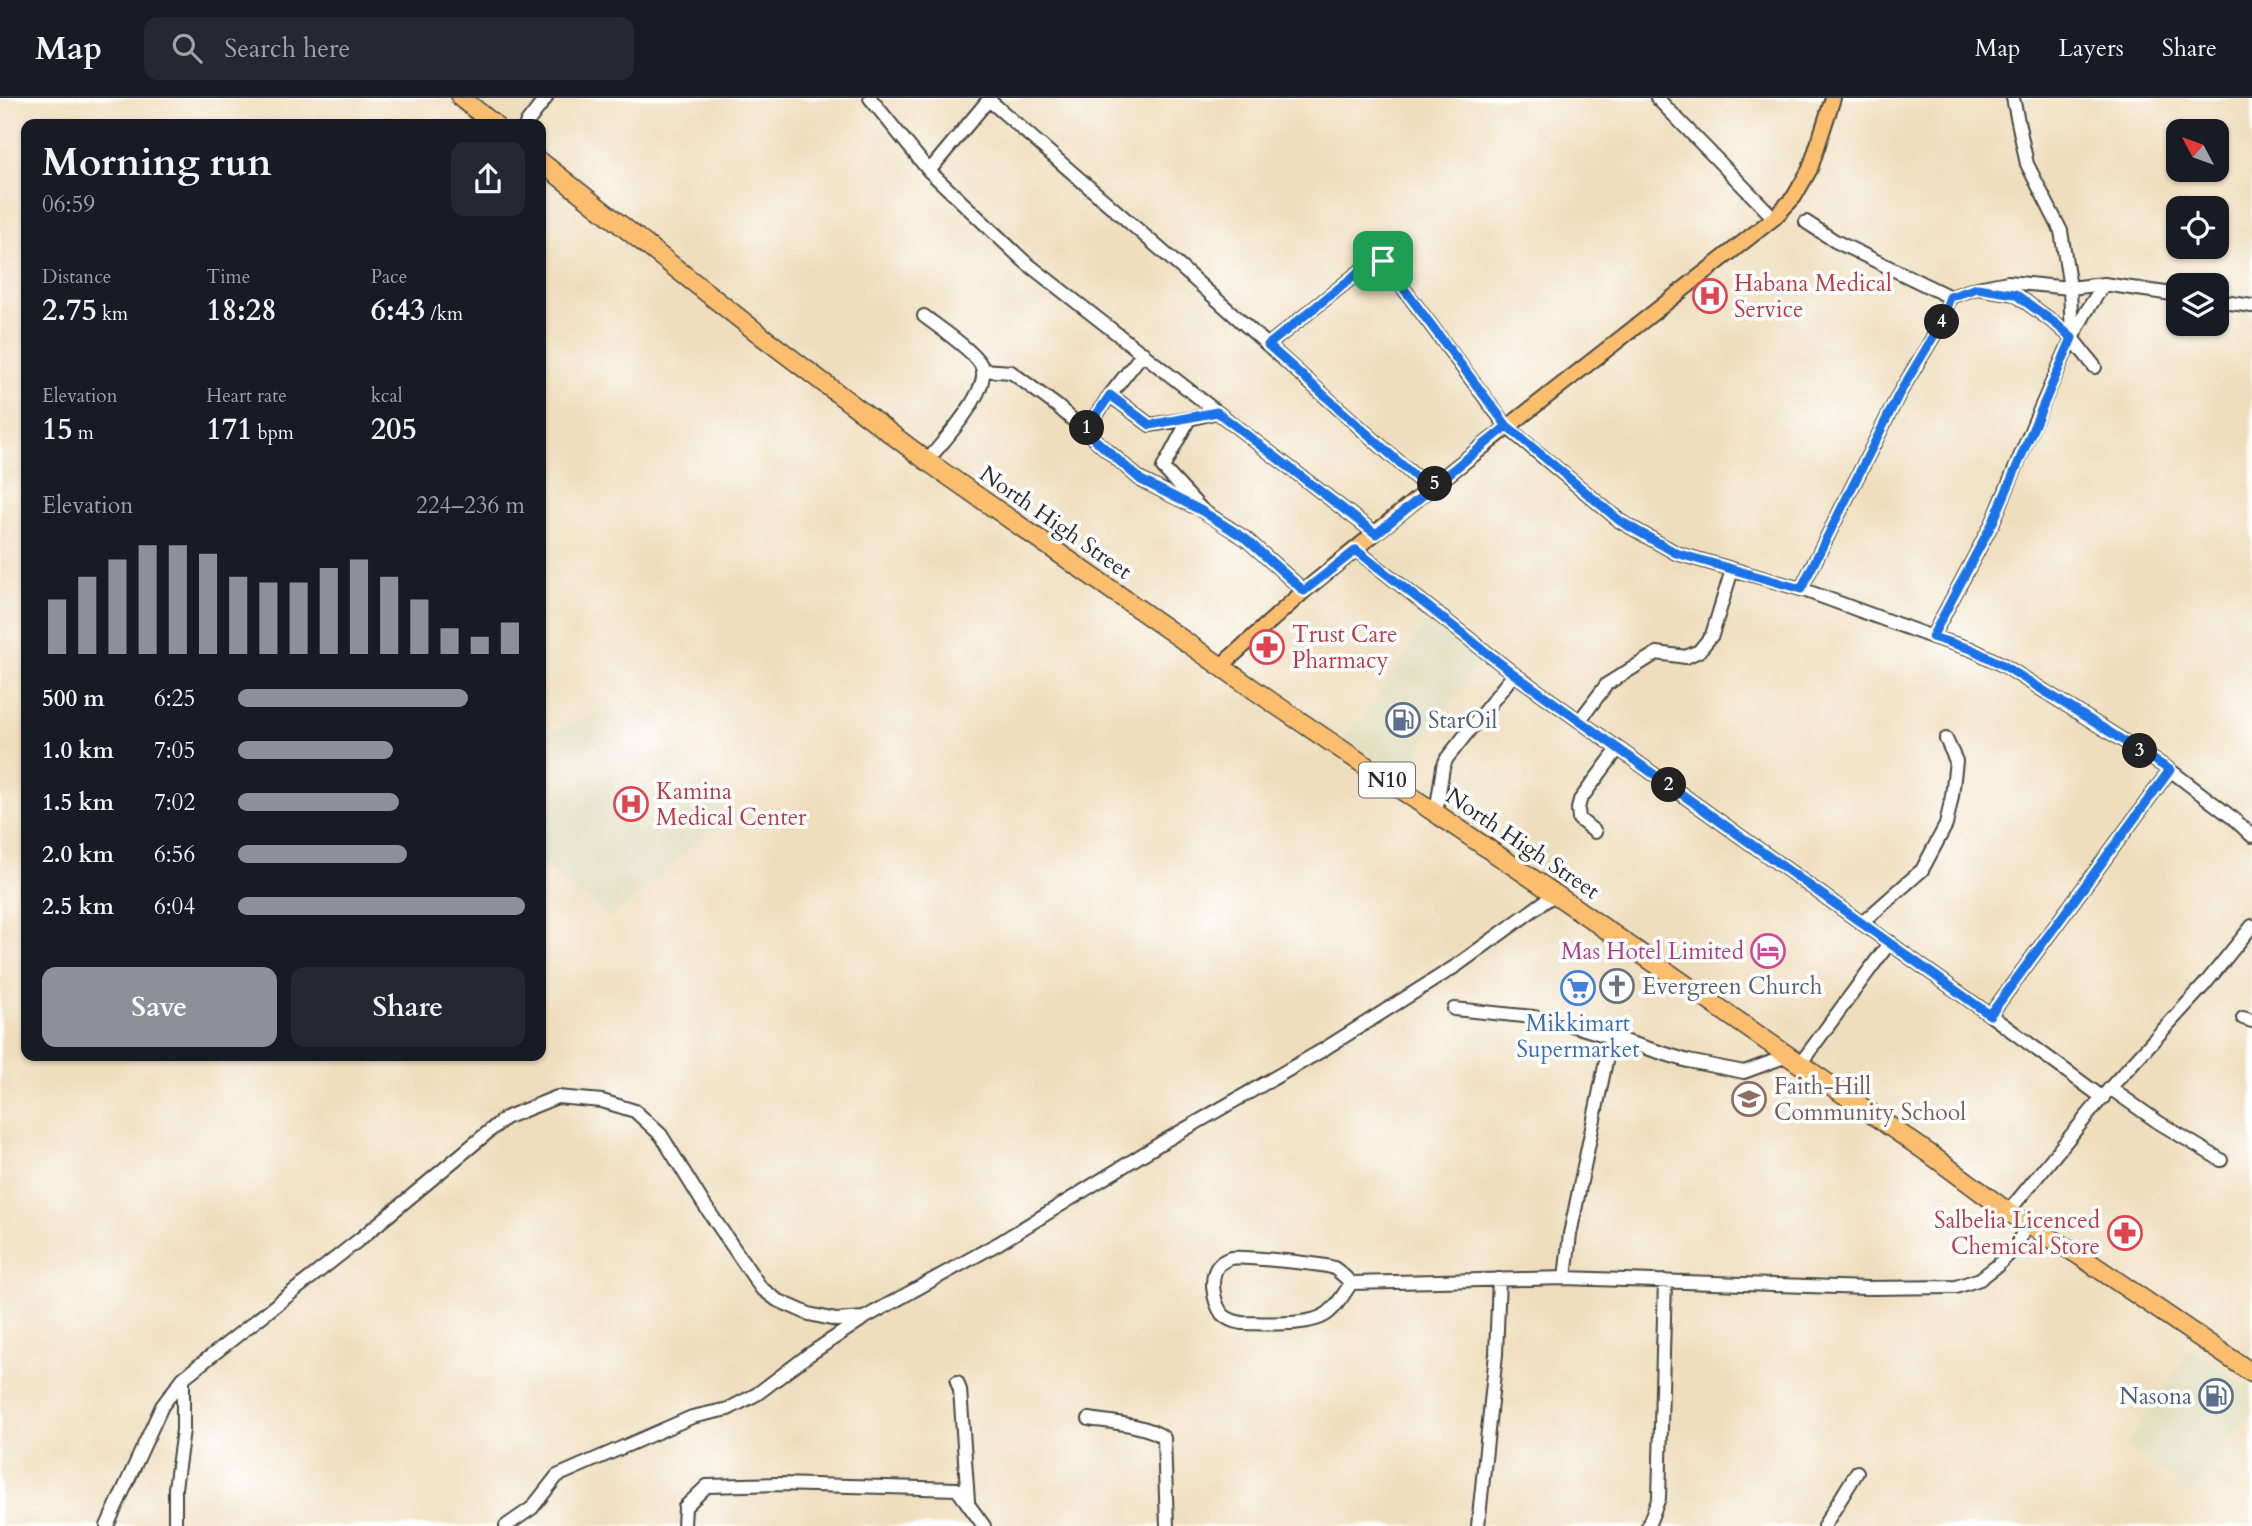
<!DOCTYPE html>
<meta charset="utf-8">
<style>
:root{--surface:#171b24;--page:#242831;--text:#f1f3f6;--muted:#9ea1a6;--line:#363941;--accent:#8c9099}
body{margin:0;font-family:Cardo,serif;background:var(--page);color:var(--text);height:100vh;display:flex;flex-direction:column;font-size:26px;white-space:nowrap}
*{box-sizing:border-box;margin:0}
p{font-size:23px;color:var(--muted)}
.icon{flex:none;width:38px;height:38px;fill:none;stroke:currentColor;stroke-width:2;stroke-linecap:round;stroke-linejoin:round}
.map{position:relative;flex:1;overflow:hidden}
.sheet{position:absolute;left:21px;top:21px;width:525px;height:942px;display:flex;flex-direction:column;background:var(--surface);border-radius:14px;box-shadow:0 2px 5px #0004}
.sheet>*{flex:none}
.needle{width:46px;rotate:311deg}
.buttons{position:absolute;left:2166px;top:21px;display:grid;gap:14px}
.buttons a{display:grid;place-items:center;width:63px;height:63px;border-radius:14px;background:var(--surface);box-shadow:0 2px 5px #0004;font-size:35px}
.pin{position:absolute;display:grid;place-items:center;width:60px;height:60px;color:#fff;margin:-30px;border-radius:14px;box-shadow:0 4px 10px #0006}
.km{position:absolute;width:35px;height:35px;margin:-18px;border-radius:50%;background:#222;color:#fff;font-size:19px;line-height:35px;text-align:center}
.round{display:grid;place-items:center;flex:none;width:74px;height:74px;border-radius:14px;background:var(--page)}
.head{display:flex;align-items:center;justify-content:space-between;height:119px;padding:0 21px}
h1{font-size:38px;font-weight:700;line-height:52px}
.metrics{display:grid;grid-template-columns:repeat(3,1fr);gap:10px;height:119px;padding:7px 21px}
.metrics div{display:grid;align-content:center}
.metrics b{font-size:30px;font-weight:700}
.metrics small{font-size:19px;font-weight:400}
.metrics p{font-size:19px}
.chart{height:196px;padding:14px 21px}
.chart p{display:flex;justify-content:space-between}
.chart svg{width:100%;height:126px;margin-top:7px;stroke:var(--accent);stroke-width:6}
.primary-button{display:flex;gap:14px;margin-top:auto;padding:14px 21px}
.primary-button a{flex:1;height:80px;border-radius:14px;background:var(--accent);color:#fff;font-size:28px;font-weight:700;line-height:80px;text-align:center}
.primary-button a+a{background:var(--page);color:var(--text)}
ul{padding:0 21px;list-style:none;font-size:23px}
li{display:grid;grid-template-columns:112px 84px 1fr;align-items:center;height:52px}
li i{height:18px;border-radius:9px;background:var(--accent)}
header{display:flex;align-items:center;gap:42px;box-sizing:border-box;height:98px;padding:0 35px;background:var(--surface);border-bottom:2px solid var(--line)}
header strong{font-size:33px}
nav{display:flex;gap:38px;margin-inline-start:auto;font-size:24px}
.search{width:490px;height:63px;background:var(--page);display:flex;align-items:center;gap:18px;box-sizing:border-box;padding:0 24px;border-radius:14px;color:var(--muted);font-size:26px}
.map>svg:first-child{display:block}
.built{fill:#dfddbb}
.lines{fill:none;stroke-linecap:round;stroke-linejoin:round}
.minor-casing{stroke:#484641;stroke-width:16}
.major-casing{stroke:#484641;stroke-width:18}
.highway-casing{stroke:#484641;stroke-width:21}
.minor{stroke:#fff;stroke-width:12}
.major{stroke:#fabe6e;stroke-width:14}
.highway{stroke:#fabe6e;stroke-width:18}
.route-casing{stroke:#fff;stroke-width:14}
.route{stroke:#1a73e8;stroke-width:9}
.labels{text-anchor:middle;stroke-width:7;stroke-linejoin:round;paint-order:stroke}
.shield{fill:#fff;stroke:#6b6b6b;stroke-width:2}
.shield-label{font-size:21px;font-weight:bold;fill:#2b2b2b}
.health-label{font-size:23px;fill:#be3a42;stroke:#fff;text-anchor:start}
.street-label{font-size:23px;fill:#2b2b2b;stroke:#fff}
.service-label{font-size:23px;fill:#4e5e75;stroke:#fff;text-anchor:start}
.hotel-label{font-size:23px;fill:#b23c85;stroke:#fff;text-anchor:end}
.worship-label{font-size:23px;fill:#5b616d;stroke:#fff;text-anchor:start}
.shop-label{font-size:23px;fill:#366cbe;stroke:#fff}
.education-label{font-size:23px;fill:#785e54;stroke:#fff;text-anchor:start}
</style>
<header>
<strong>Map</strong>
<div class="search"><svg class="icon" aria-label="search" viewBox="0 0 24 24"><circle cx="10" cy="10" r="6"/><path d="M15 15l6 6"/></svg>Search here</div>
<nav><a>Map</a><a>Layers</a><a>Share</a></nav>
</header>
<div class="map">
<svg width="2252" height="1428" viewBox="0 0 2252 1428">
<rect width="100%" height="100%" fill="#fff"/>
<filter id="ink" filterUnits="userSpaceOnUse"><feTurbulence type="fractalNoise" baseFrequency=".0143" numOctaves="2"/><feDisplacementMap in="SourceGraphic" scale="14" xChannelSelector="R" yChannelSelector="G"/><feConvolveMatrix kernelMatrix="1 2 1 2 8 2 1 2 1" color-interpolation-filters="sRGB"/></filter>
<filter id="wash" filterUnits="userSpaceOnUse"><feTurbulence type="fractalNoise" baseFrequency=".00686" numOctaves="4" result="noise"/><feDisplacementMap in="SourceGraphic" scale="28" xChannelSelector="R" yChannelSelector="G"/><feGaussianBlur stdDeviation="1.57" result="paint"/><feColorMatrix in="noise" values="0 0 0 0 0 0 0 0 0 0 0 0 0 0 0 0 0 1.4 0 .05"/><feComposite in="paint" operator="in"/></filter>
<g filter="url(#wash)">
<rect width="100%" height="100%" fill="#efdebd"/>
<path class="built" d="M1428,522l53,42 -62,84v41l-74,-50 20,-23z
M635,604l28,14 12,22 10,28 10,-1 22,24 7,29 -114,100 -69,-54v-129z
M2191,1251l61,41v22l-61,82 -65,-49z"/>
</g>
<g filter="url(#ink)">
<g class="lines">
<g class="minor-casing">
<path id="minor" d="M870,0l59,73 95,90 193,151 159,122
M1657,0l117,120
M2013,0l14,66 34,67 9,57 2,50
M989,2l179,156 261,233
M526,26l20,-26
M929,73l61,-73
M1806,124l29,19 115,56 27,-9 31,-6 62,6 34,-4 75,11
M2217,203l35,5
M924,218c14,11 49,34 57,49 13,23 -40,79 -54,96
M1268,247l106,-85 9,1 124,166 113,94 56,32 125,36 131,48 39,12 32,16 167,105 64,49 18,17
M2095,269l-23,-29 14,-26 18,-28
M983,272l28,2 46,34 84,74 52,26
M1110,297l33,-42
M1217,314l-28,7 -26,49 40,43 43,28 58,52
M1085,333l25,-36 40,30 39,-6
M1356,452l158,124 476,341
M1801,491l98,-195 42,-70 9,-27
M1932,539l61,-115 42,-101 37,-83 -16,-14 -41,-30 -38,-6
M1580,622l27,-36 50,-31 29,4 13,-6 13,-16 20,-65
M1436,715l7,-46 4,-9 67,-84
M1595,734l-16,-13 -1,-10 2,-9 38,-51
M1862,825l60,-53 24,-45 6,-29 4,-35 -10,-22
M1454,911l80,8 34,7 43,13 -41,197 -5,44
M2243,920l9,3
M1611,939l77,24 56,11 43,-16
M1800,966l90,-122
M2110,990l48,34 63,38
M2103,1000l-113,-83 180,-245
M2008,1114l102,-124 95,-104 47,-58
M1351,1185c-7,11 -13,22 -23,30 -18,14 -64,10 -86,10 -7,-1 -15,-4 -20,-9 -9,-13 -14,-40 -1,-51 3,-2 6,-4 10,-5 9,-2 95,6 103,10 6,4 12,10 17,15l214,-5 302,10 89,-1 24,-8 17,-13 17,-17 14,-25
M957,1284l3,8 8,111
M1089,1321c19,3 61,6 75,19l3,88
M107,1428l55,-120 21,-28 177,-139 145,-121 52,-21 45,4 33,10 26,24 42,68 58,85 16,12 32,14 27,6 28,-2 135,-75 162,-100 160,-92 135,-85 99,-72
M175,1428v-38l8,-58v-52
M506,1428l26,-18 25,-32 135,-59 36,-8 29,-15 50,-38 54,-36
M684,1428l1,-19 22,-21 71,-2 179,5 27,37
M1478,1428l18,-172 3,-75
M1648,1428l11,-28 6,-217
M1824,1428l33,-54"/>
</g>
<g class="major-casing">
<path id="major" d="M1221,568l83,-75 125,-102 345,-271 20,-21 16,-28 23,-71"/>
</g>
<g class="highway-casing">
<path id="highway" d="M461,0l33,26
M541,64l222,175 164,124 349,244 279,189 379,263 74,55 69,42 175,119"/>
</g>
<use href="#minor" class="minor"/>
<use href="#major" class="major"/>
<use href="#highway" class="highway"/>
</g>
</g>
<g class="lines" filter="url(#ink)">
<g class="route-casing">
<path id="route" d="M1383,163l124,165 -131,108 -159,-122 -67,13 -40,-30 -25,36 56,49 61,31 44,28 58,52 52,-41 158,124 476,341 180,-245 -167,-105 -32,-16 -39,-12 61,-115 79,-184 -16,-14 -41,-30 -38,-6 -27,9 -9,27 -42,70 -98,195 -125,-36 -56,-32 -113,-95 -78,63 -161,-144 106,-85 9,1"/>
</g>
<use href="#route" class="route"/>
</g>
<defs>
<g id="hospital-ring" transform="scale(1.75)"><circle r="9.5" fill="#fff" stroke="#e0444e" stroke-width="1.5"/><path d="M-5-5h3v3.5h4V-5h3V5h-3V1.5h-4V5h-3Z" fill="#e0444e"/></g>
<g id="pharmacy-ring" transform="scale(1.75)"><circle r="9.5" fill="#fff" stroke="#e0444e" stroke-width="1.5"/><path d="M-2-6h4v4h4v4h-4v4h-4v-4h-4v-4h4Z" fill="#e0444e"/></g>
<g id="fuel-ring" transform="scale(1.75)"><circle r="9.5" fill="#fff" stroke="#5c6f8a" stroke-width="1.5"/><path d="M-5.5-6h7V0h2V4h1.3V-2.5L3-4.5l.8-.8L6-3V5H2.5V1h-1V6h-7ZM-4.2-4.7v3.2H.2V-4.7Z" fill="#5c6f8a"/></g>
<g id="hotel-ring" transform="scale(1.75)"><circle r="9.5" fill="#fff" stroke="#d1479c" stroke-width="1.5"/><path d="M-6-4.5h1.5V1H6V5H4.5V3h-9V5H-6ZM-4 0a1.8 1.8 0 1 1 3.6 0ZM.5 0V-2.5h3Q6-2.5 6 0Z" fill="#d1479c"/></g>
<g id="church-ring" transform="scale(1.75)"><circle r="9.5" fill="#fff" stroke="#6b7280" stroke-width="1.5"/><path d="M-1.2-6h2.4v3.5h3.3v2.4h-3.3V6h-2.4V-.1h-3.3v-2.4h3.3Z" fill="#6b7280"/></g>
<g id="supermarket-ring" transform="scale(1.75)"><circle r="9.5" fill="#fff" stroke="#3f7fe0" stroke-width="1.5"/><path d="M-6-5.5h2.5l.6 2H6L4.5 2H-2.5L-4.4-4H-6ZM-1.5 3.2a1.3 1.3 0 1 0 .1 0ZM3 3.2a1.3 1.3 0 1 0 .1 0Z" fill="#3f7fe0"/></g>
<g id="school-ring" transform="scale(1.75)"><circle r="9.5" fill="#fff" stroke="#8d6e63" stroke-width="1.5"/><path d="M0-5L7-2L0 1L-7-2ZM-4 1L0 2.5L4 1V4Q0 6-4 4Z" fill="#8d6e63"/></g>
</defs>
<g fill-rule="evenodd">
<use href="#hospital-ring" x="1710" y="198"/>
<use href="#pharmacy-ring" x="1267" y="549"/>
<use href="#fuel-ring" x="1403" y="622"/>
<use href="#hospital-ring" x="631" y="706"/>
<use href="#hotel-ring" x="1768" y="853"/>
<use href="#church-ring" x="1617" y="888"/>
<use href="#supermarket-ring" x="1578" y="890"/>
<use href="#school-ring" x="1749" y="1001"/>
<use href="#pharmacy-ring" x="2125" y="1135"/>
<use href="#fuel-ring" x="2216" y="1298"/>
</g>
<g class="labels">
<rect class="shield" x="1359" y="664.5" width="56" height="35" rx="5"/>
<g class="shield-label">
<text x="1387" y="689">N10</text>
</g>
<g class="health-label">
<text x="1734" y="193">Habana Medical<tspan x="1734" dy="26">Service</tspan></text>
<text x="1292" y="544">Trust Care<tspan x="1292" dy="26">Pharmacy</tspan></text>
<text x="656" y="701">Kamina<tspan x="656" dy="26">Medical Center</tspan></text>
<text x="2100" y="1130" text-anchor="end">Salbelia Licenced<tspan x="2100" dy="26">Chemical Store</tspan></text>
</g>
<g class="street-label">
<text transform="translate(1056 424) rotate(35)" y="8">North High Street</text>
<text transform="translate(1523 745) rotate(34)" y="8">North High Street</text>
</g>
<g class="service-label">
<text x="1428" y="630">StarOil</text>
<text x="2192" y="1306" text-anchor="end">Nasona</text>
</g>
<g class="hotel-label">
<text x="1744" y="861">Mas Hotel Limited</text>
</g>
<g class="worship-label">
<text x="1642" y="896">Evergreen Church</text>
</g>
<g class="shop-label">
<text x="1578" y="933">Mikkimart<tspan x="1578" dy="26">Supermarket</tspan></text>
</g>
<g class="education-label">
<text x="1774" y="996">Faith-Hill<tspan x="1774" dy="26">Community School</tspan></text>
</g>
</g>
</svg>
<div class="buttons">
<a><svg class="needle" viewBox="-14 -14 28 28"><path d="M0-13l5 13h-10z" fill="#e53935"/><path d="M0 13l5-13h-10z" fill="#9ea1a6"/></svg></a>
<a><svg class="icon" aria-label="locate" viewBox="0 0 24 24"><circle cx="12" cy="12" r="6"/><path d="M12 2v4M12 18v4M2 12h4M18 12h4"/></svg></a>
<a><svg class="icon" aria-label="layers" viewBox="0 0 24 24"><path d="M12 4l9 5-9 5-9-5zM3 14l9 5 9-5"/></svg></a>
</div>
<div class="pin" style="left:1383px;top:163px;background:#1e9e55"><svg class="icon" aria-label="arrive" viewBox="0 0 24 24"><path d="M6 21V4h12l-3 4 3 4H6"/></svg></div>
<b class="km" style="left:1087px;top:330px">1</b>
<b class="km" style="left:1669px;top:687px">2</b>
<b class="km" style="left:2140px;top:653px">3</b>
<b class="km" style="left:1942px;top:224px">4</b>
<b class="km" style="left:1435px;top:386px">5</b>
<section class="sheet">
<div class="head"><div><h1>Morning run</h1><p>06:59</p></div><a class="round"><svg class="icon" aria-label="share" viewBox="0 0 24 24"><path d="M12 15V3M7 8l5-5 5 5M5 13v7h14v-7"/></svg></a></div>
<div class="metrics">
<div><p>Distance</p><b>2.75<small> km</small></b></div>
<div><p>Time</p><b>18:28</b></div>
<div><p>Pace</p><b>6:43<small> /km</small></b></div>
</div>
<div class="metrics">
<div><p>Elevation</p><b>15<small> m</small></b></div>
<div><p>Heart rate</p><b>171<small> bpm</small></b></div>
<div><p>kcal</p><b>205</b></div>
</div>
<div class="chart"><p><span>Elevation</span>224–236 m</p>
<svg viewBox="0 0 160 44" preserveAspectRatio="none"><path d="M5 44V25M15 44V17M25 44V11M35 44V6M45 44V6M55 44V9M65 44V17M75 44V19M85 44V19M95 44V14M105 44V11M115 44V17M125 44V25M135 44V35M145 44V38M155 44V33"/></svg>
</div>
<ul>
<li><b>500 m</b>6:25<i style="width:80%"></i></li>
<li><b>1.0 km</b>7:05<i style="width:54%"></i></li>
<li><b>1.5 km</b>7:02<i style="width:56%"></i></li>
<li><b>2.0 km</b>6:56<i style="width:59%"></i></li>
<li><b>2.5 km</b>6:04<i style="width:100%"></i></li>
</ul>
<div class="primary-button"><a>Save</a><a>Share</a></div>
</section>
</div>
